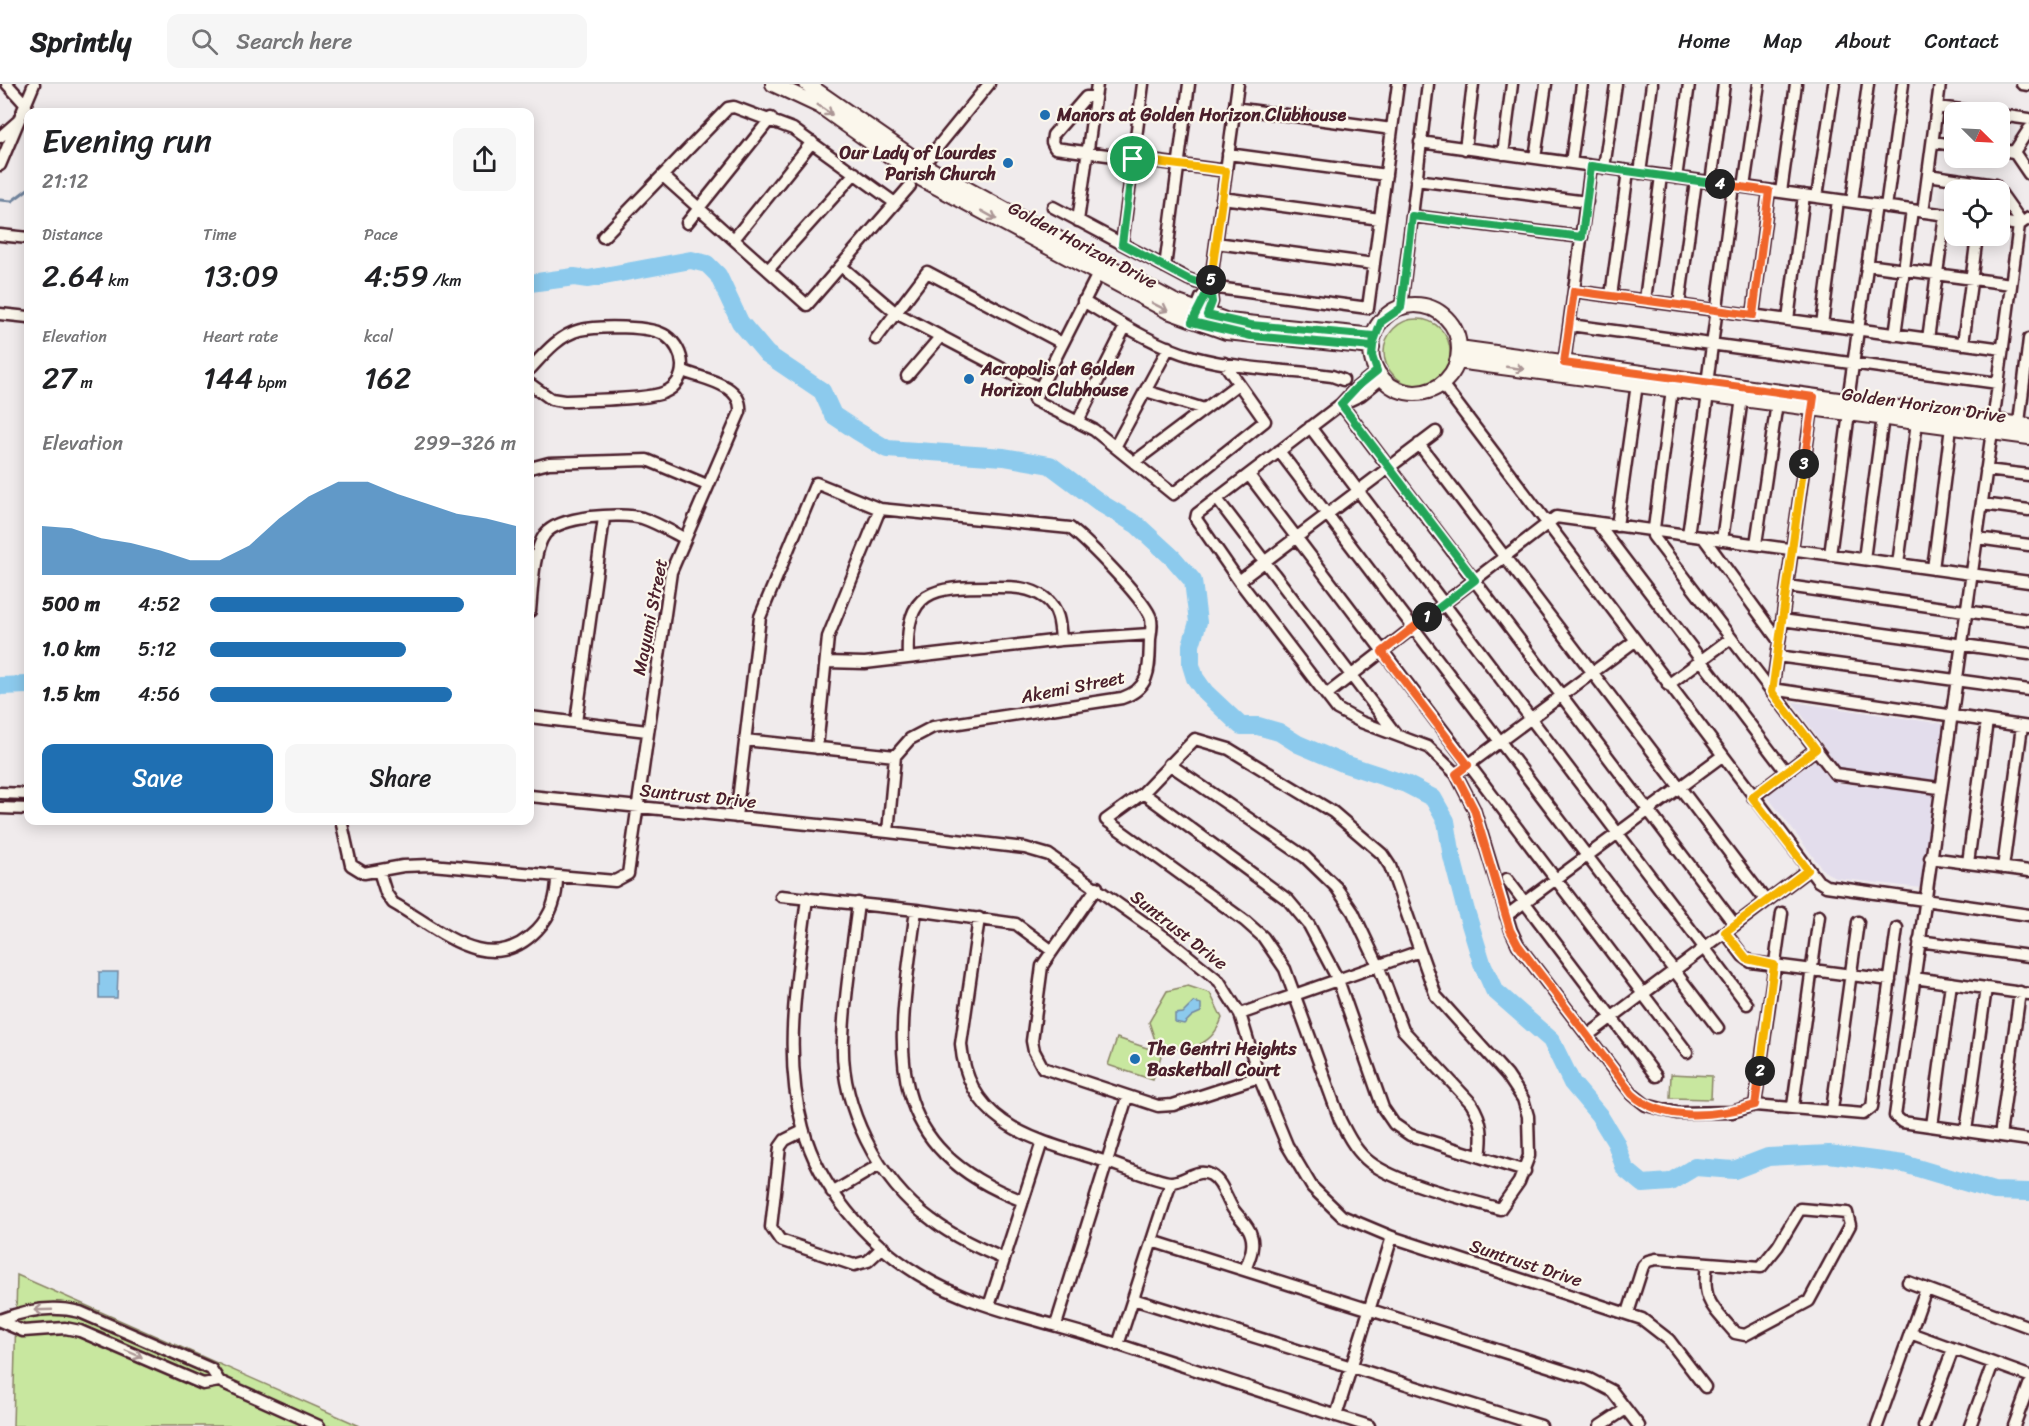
<!DOCTYPE html>
<meta charset="utf-8">
<style>
:root{--surface:#fff;--page:#f6f6f6;--text:#202124;--muted:#757577;--line:#e0e0e0;--accent:#1f6fb2}
body{margin:0;font-family:Sriracha,sans-serif;background:var(--page);color:var(--text);height:100vh;display:flex;flex-direction:column;font-size:22px;white-space:nowrap}
*{box-sizing:border-box;margin:0}
p{font-size:20px;color:var(--muted)}
.icon{flex:none;width:33px;height:33px;fill:none;stroke:currentColor;stroke-width:2;stroke-linecap:round;stroke-linejoin:round}
.map{position:relative;flex:1;overflow:hidden}
.side{position:absolute;left:24px;top:24px;width:510px;height:717px;display:flex;flex-direction:column;background:var(--surface);border-radius:12px;box-shadow:0 3px 15px #0003}
.side>*{flex:none}
.needle{width:39px;rotate:114deg}
.fabs{position:absolute;left:1944px;top:18px;display:grid;gap:12px}
.fabs a{display:grid;place-items:center;width:66px;height:66px;border-radius:12px;background:var(--surface);box-shadow:0 3px 15px #0003;font-size:30px}
.pin{position:absolute;display:grid;place-items:center;width:51px;height:51px;color:#fff;margin:-26px;border:3px solid #fff;border-radius:50%;box-shadow:0 2px 6px #0007}
.km{position:absolute;width:30px;height:30px;margin:-15px;border-radius:50%;background:#222;color:#fff;font-size:16px;line-height:30px;text-align:center}
.round{display:grid;place-items:center;flex:none;width:63px;height:63px;border-radius:12px;background:var(--page)}
.overview{display:flex;align-items:center;justify-content:space-between;height:102px;padding:0 18px}
h1{font-size:33px;font-weight:600;line-height:45px}
.figures{display:grid;grid-template-columns:repeat(3,1fr);gap:9px;height:102px;padding:6px 18px}
.figures div{display:grid;align-content:center}
.figures b{font-size:30px;font-weight:600}
.figures small{font-size:16px;font-weight:400}
.figures p{font-size:16px}
.chart{height:168px;padding:12px 18px}
.chart p{display:flex;justify-content:space-between}
.chart svg{width:100%;height:108px;margin-top:6px;fill:var(--accent);opacity:.7}
.action{display:flex;gap:12px;margin-top:auto;padding:12px 18px}
.action a{flex:1;height:69px;border-radius:12px;background:var(--accent);color:#fff;font-size:24px;font-weight:600;line-height:69px;text-align:center}
.action a+a{background:var(--page);color:var(--text)}
ul{padding:0 18px;list-style:none;font-size:20px}
li{display:grid;grid-template-columns:96px 72px 1fr;align-items:center;height:45px}
li i{height:15px;border-radius:8px;background:var(--accent)}
header{display:flex;align-items:center;gap:36px;box-sizing:border-box;height:84px;padding:0 30px;background:var(--surface);border-bottom:2px solid var(--line)}
header strong{font-size:28px}
nav{display:flex;gap:33px;margin-inline-start:auto;font-size:21px}
.search{width:420px;height:54px;background:var(--page);display:flex;align-items:center;gap:15px;box-sizing:border-box;padding:0 21px;border-radius:12px;color:var(--muted);font-size:22px}
.map>svg:first-child{display:block}
.built{fill:#e3ddec}
.green{fill:#c8e79f;stroke:#898365;stroke-width:1.5}
.water{fill:#8ccaed;stroke:#72869f;stroke-width:1.5}
.lines{fill:none;stroke-linecap:round;stroke-linejoin:round}
.stream{stroke:#72869f;stroke-width:3}
.river{stroke:#8ccaed;stroke-width:18}
.minor-casing{stroke:#4a1f2b;stroke-width:15}
.tertiary-casing{stroke:#4a1f2b;stroke-width:18}
.minor{stroke:#fbf7ec;stroke-width:10}
.tertiary{stroke:#fbf7ec;stroke-width:14}
.oneway{stroke:#ab9695}
.split-1-casing{stroke:#fff;stroke-width:12}
.split-2-casing{stroke:#fff;stroke-width:12}
.split-3-casing{stroke:#fff;stroke-width:12}
.split-4-casing{stroke:#fff;stroke-width:12}
.split-5-casing{stroke:#fff;stroke-width:12}
.split-6-casing{stroke:#fff;stroke-width:12}
.split-1{stroke:#22a559;stroke-width:8}
.split-2{stroke:#f0652b;stroke-width:8}
.split-3{stroke:#f5b400;stroke-width:8}
.split-4{stroke:#f0652b;stroke-width:8}
.split-5{stroke:#22a559;stroke-width:8}
.split-6{stroke:#f5b400;stroke-width:8}
.poi-dot{fill:#1f6fb2;stroke:#fbf7ec;stroke-width:2}
.labels{text-anchor:middle;stroke-width:4.5;stroke-linejoin:round;paint-order:stroke}
.poi-label{font-size:18px;font-weight:bold;fill:#4a1f2b;stroke:#fbf7ec;text-anchor:start}
.street-label{font-size:18px;fill:#4a1f2b;stroke:#fbf7ec}
</style>
<header>
<strong>Sprintly</strong>
<div class="search"><svg class="icon" aria-label="search" viewBox="0 0 24 24"><circle cx="10" cy="10" r="6"/><path d="M15 15l6 6"/></svg>Search here</div>
<nav><a>Home</a><a>Map</a><a>About</a><a>Contact</a></nav>
</header>
<div class="map">
<svg width="2029" height="1342" viewBox="0 0 2029 1342">
<rect width="100%" height="100%" fill="#f0ebec"/>
<filter id="ink" filterUnits="userSpaceOnUse"><feTurbulence type="fractalNoise" baseFrequency=".0167" numOctaves="2"/><feDisplacementMap in="SourceGraphic" scale="12" xChannelSelector="R" yChannelSelector="G"/><feConvolveMatrix kernelMatrix="1 2 1 2 8 2 1 2 1" color-interpolation-filters="sRGB"/></filter>
<g filter="url(#ink)">
<path class="built" d="M1793,618l151,22 -9,58 -96,-14z
M1815,676l12,16 13,7 93,11 -12,94 -85,-10 -12,-7 -57,-75z"/>
<path class="green" d="M1384 268a33 33 0 1 1 66 0a33 33 0 1 1-66 0Z
M1188,902l22,7 12,25c-10,29 -42,40 -67,22l-6,-18 18,-31z
M1117,954l45,15 -9,27 -45,-15z
M1671,990l41,2 -1,23 -41,-1z
M17,1191l343,151h-347z"/>
<path class="water" d="M99,888h19l-1,26h-18z
M1194,918l7,2v8l-9,4 -8,8 -9,-2v-8l8,-1z"/>
<g class="lines">
<path class="stream" d="M0,116l12,1 16,-12"/>
<path class="river" d="M530,199l44,-6 14,2 103,-19 16,4 11,11 22,47 27,32 55,37 11,24 24,16 30,18 117,8 46,8 52,39 35,21 36,33 20,23 5,41 -7,23v20l4,13 10,14 36,34h17l21,6 19,12 47,20 61,20 27,14 13,23 6,36 14,54 16,52 12,27 57,50 21,43 27,32 17,28 9,26 18,15 27,-2 25,-15 39,3 34,-13 61,-3 75,10 90,27 35,1
M0,602l28,-1"/>
<g class="minor-casing">
<path id="minor" d="M7,0l19,21
M2022,0l7,1
M1095,13h-9l-33,38 -1,7 3,6 171,23
M1937,23l41,5
M1234,24l158,21
M2000,31l29,4
M0,53l17,-15
M1420,58l534,74
M1933,58l21,3
M1465,65l8,-65
M2000,66l14,2 15,22
M2014,68l15,-23
M1228,70l158,21
M1503,70l9,-70
M1535,74l11,-74
M1571,79l11,-79
M0,81l34,-81
M923,81l66,-81
M1604,84l12,-84
M1640,89l12,-89
M1928,91l67,10 27,38
M663,92l144,129 103,-119
M1676,94l13,-94
M1416,96l171,22
M1711,99l13,-99
M1744,103l15,-103
M1781,108l15,-108
M1817,113l17,-113
M1222,114l158,21
M1852,118l16,-118
M1053,123l135,72 22,8 158,21 30,-224
M1886,123l17,-123
M1923,128l17,-128
M1412,132l170,21
M1078,137l19,-137
M2000,138l19,3
M687,139l84,-105
M0,151l28,3
M603,153l125,-129 6,-1 59,22 102,74
M734,155l78,-97
M1216,159l158,21
M1122,160l21,-160
M1867,181l144,19
M841,182l55,47 143,75
M1165,183l24,-183
M1101,184l-67,132 60,30 79,64 92,-73 -41,-58
M768,186l87,-97
M1574,207l429,58
M1611,212l17,-125
M1645,216l16,-124
M1083,217c35,21 72,45 111,56 44,12 93,13 138,19l11,4
M1679,221l17,-124
M1401,223l27,-223
M0,230l28,3
M1753,231l16,-124
M1194,232l7,-18 9,-11
M1788,236l16,-125
M1205,237l7,-19 -2,-15 28,-203
M1570,241l428,58
M1822,241l16,-125
M1895,251l17,-125
M876,255l51,-67 135,71
M1928,255l17,-124
M1963,260l14,-108
M1564,279l27,-197
M530,285c13,-14 29,-34 50,-39 17,-4 72,-5 86,6 20,14 23,45 -1,56 -15,8 -81,8 -101,9l-13,-2 -21,-15
M1377,287l-21,17 -15,16 -144,110 -1,5 43,62 98,128 24,13 67,25 28,27 18,35 37,121 7,15 114,149 14,11 31,8 55,-1 23,-7 108,9 9,-7 25,-179
M907,292l34,-40
M1708,292l25,-190
M1442,300l376,497 8,5 203,29
M1672,305l-19,147 182,238 104,14
M1146,307l58,18
M1849,309l27,-188
M1344,319l17,-8 21,-17
M1341,320l394,521
M1994,331l25,-190 10,-7
M1078,337l47,-94
M1993,340l-98,692 7,6 127,18
M1310,343l437,577
M2018,347l11,-92
M1419,360l347,457
M1115,363l54,-100
M1279,367l439,577
M1134,378l104,-78
M530,384l19,-5 98,-3 60,25
M1986,386l43,5
M1249,391l438,577
M1217,415l178,234
M1982,420l47,6
M1597,439l189,249
M1617,442l20,-142
M1688,451l20,-141
M1703,453l76,104
M1977,454l52,7
M1722,456l20,-142
M1756,460l21,-141
M1830,471l19,-142
M1864,475l19,-142
M1898,480l19,-142
M1933,485l18,-142
M1239,497l197,-149
M1787,502l242,34
M530,527c2,-20 3,-61 15,-77 14,-18 76,-22 97,-16 15,5 28,13 42,20
M1782,536l247,34
M1777,572l252,34
M908,574c-3,-69 24,-71 84,-71 18,0 37,-1 53,11 14,10 15,27 16,42
M826,578l39,1 196,-23 89,-6
M1668,601l63,-47
M1772,605l257,38
M1772,608l41,-291
M1326,611l230,-178 473,65
M530,633l117,14
M576,638l28,-204
M1195,655l34,10 104,63 49,42 8,12 46,130 71,79 16,24 5,17 1,40 -10,26 -19,27c-36,-11 -108,-26 -134,-50 -12,-11 -19,-25 -26,-39l-55,-151 -22,-32 -18,-16 -139,-101 37,-27z
M745,656l150,16
M817,664l11,-111 52,-128
M1169,680l136,93 31,30 17,25 25,53 25,65 68,73c12,19 12,32 9,54
M1464,684l171,-127
M0,709l28,1
M1143,709l145,107 21,25 29,55 45,128 11,16 16,11 115,36
M530,712l358,36 137,16 24,7 117,83 53,43 21,33 19,63 28,68 25,42 30,29 50,21 250,82 27,21 36,47
M1753,713l63,-48
M0,724l28,1
M736,733l24,-200 56,-134 64,26 190,19c18,14 71,68 80,88 3,6 1,16 0,23 -1,27 2,49 -28,59l-189,29 -23,12 -15,17 -7,76
M341,736l10,45 13,8 39,-7 28,-1 184,16 13,-7 43,-302 69,-160c3,-28 -37,-33 -57,-41
M1930,774l99,13
M1968,779l19,-142
M2003,784l19,-142
M379,787l7,22 7,10c45,25 96,77 144,27 15,-16 20,-32 20,-54
M1507,795l149,197
M1097,803l-55,79 -10,75 2,10 9,17 115,38 15,-1 86,-28
M781,812l135,14 100,14 35,26
M807,814c-9,76 -25,154 -4,230 16,59 63,114 115,146 51,32 114,44 171,61 93,30 186,62 280,91
M858,819c-5,45 -14,91 -15,136 -3,67 35,142 89,181 22,17 47,28 72,39
M916,826c-17,130 -43,234 107,291
M1506,832l216,-160
M979,834l-18,126c7,86 82,97 149,119 13,4 50,19 61,19 14,0 26,-15 40,-7 11,6 15,23 22,34 5,8 16,16 18,26 4,12 -2,24 -6,35
M1725,848l18,24 8,6 139,18
M1919,857l110,15
M1914,894l115,16
M1240,930l180,-63
M1587,952l221,-166
M1755,1021l27,-192
M1793,1022l26,-190
M1832,1026l26,-188
M1932,1042l19,-143
M803,1047l-18,9 -5,7 -9,80 9,13 74,25 14,-4 15,-14
M1966,1047l20,-143
M2000,1052l20,-144
M832,1109l47,-28
M1152,1157l437,138 23,12 27,35
M1908,1198l121,45
M1133,1215l408,127
M989,1222l53,-164
M1628,1229l15,-47 5,-5 8,-2 105,8 17,-21 22,-37 47,4 3,12 -41,76 -64,34 -10,-2c-22,-26 -34,-32 -28,-68
M0,1236c25,-10 53,-15 80,-8l131,57 8,12 100,45
M0,1237l23,10 42,-3 15,3 123,53 16,-3
M1056,1241l71,-228
M1910,1249l119,43
M1118,1261l53,-163
M1336,1332l56,-179
M1600,1342l26,-17
M1877,1342l49,-137
M1924,1342l29,-77
M1970,1342l23,-63
M2014,1342l15,-41"/>
</g>
<g class="tertiary-casing">
<path id="tertiary" d="M773,0l47,22 102,73 246,132 58,21 146,15
M807,0l121,84 245,133 55,20 146,15
M1371 265a44 44 0 1 1 88 0a44 44 0 1 1-88 0Z
M1459,264l570,78
M1457,277l572,76"/>
</g>
<use href="#minor" class="minor"/>
<use href="#tertiary" class="tertiary"/>
</g>
<defs><path id="oneway-shaft" d="M-6 0H5M1.5-3L5.5 0L1.5 3" fill="none" stroke-width="1.6" stroke-linecap="round" stroke-linejoin="round" transform="scale(1.5)"/></defs>
<g class="oneway">
<use href="#oneway-shaft" transform="translate(825 26) rotate(35)"/>
<use href="#oneway-shaft" transform="translate(989 131) rotate(29)"/>
<use href="#oneway-shaft" transform="translate(1160 223) rotate(27)"/>
<use href="#oneway-shaft" transform="translate(1515 284) rotate(8)"/>
<use href="#oneway-shaft" transform="translate(43 1226) rotate(178)"/>
<use href="#oneway-shaft" transform="translate(134 1270) rotate(23)"/>
</g>
</g>
<g class="lines" filter="url(#ink)">
<g class="split-1-casing">
<path id="split-1" d="M1133,75l-11,85 66,35 22,8 2,15 -5,13 44,10 123,11 -2,20 5,15 -21,17 -15,16 134,176 -48,37"/>
</g>
<g class="split-2-casing">
<path id="split-2" d="M1427,533l-45,35 86,113 -12,9 18,35 36,121 8,15 114,149c31,29 86,22 123,11l5,-34"/>
</g>
<g class="split-3-casing">
<path id="split-3" d="M1760,987l14,-106 -27,-6 -22,-27 83,-62 -56,-73 64,-48 -44,-57 32,-228"/>
</g>
<g class="split-4-casing">
<path id="split-4" d="M1720,100l49,7 -16,124 -179,-24 -10,72 250,34 -10,67"/>
</g>
<g class="split-5-casing">
<path id="split-5" d="M1211,196c-1,9 -14,30 -19,42l59,14 121,11 9,-25 20,-14 11,-92 170,21 9,-71 129,18"/>
</g>
<g class="split-6-casing">
<path id="split-6" d="M1133,75l93,12 -15,109"/>
</g>
<use href="#split-1" class="split-1"/>
<use href="#split-2" class="split-2"/>
<use href="#split-3" class="split-3"/>
<use href="#split-4" class="split-4"/>
<use href="#split-5" class="split-5"/>
<use href="#split-6" class="split-6"/>
</g>
<g class="poi-dot">
<circle cx="1045" cy="31" r="6"/>
<circle cx="1008" cy="79" r="6"/>
<circle cx="969" cy="295" r="6"/>
<circle cx="1135" cy="975" r="6"/>
</g>
<g class="labels">
<g class="poi-label">
<text x="1057" y="37">Manors at Golden Horizon Clubhouse</text>
<text x="996" y="75" text-anchor="end">Our Lady of Lourdes<tspan x="996" dy="21">Parish Church</tspan></text>
<text x="981" y="291">Acropolis at Golden<tspan x="981" dy="21">Horizon Clubhouse</tspan></text>
<text x="1147" y="971">The Gentri Heights<tspan x="1147" dy="21">Basketball Court</tspan></text>
</g>
<g class="street-label">
<text transform="translate(1083 161) rotate(28)" y="6">Golden Horizon Drive</text>
<text transform="translate(1924 321) rotate(8)" y="6">Golden Horizon Drive</text>
<text transform="translate(650 533) rotate(-79)" y="6">Mayumi Street</text>
<text transform="translate(1073 603) rotate(-11)" y="6">Akemi Street</text>
<text transform="translate(698 712) rotate(6)" y="6">Suntrust Drive</text>
<text transform="translate(1179 846) rotate(38)" y="6">Suntrust Drive</text>
<text transform="translate(1526 1179) rotate(18)" y="6">Suntrust Drive</text>
</g>
</g>
</svg>
<div class="fabs">
<a><svg class="needle" viewBox="-14 -14 28 28"><path d="M0-13l5 13h-10z" fill="#e53935"/><path d="M0 13l5-13h-10z" fill="#757577"/></svg></a>
<a><svg class="icon" aria-label="locate" viewBox="0 0 24 24"><circle cx="12" cy="12" r="6"/><path d="M12 2v4M12 18v4M2 12h4M18 12h4"/></svg></a>
</div>
<div class="pin" style="left:1133px;top:75px;background:#1e9e55"><svg class="icon" aria-label="arrive" viewBox="0 0 24 24"><path d="M6 21V4h12l-3 4 3 4H6"/></svg></div>
<b class="km" style="left:1427px;top:533px">1</b>
<b class="km" style="left:1760px;top:987px">2</b>
<b class="km" style="left:1804px;top:380px">3</b>
<b class="km" style="left:1720px;top:100px">4</b>
<b class="km" style="left:1211px;top:196px">5</b>
<section class="side">
<div class="overview"><div><h1>Evening run</h1><p>21:12</p></div><a class="round"><svg class="icon" aria-label="share" viewBox="0 0 24 24"><path d="M12 15V3M7 8l5-5 5 5M5 13v7h14v-7"/></svg></a></div>
<div class="figures">
<div><p>Distance</p><b>2.64<small> km</small></b></div>
<div><p>Time</p><b>13:09</b></div>
<div><p>Pace</p><b>4:59<small> /km</small></b></div>
</div>
<div class="figures">
<div><p>Elevation</p><b>27<small> m</small></b></div>
<div><p>Heart rate</p><b>144<small> bpm</small></b></div>
<div><p>kcal</p><b>162</b></div>
</div>
<div class="chart"><p><span>Elevation</span>299–326 m</p>
<svg viewBox="0 0 160 44" preserveAspectRatio="none"><path d="M0 44V24L10 25L20 29L30 31L40 34L50 38L60 38L70 32L80 21L90 12L100 6L110 6L120 11L130 15L140 19L150 21L160 24V44z"/></svg>
</div>
<ul>
<li><b>500 m</b>4:52<i style="width:83%"></i></li>
<li><b>1.0 km</b>5:12<i style="width:64%"></i></li>
<li><b>1.5 km</b>4:56<i style="width:79%"></i></li>
</ul>
<div class="action"><a>Save</a><a>Share</a></div>
</section>
</div>
